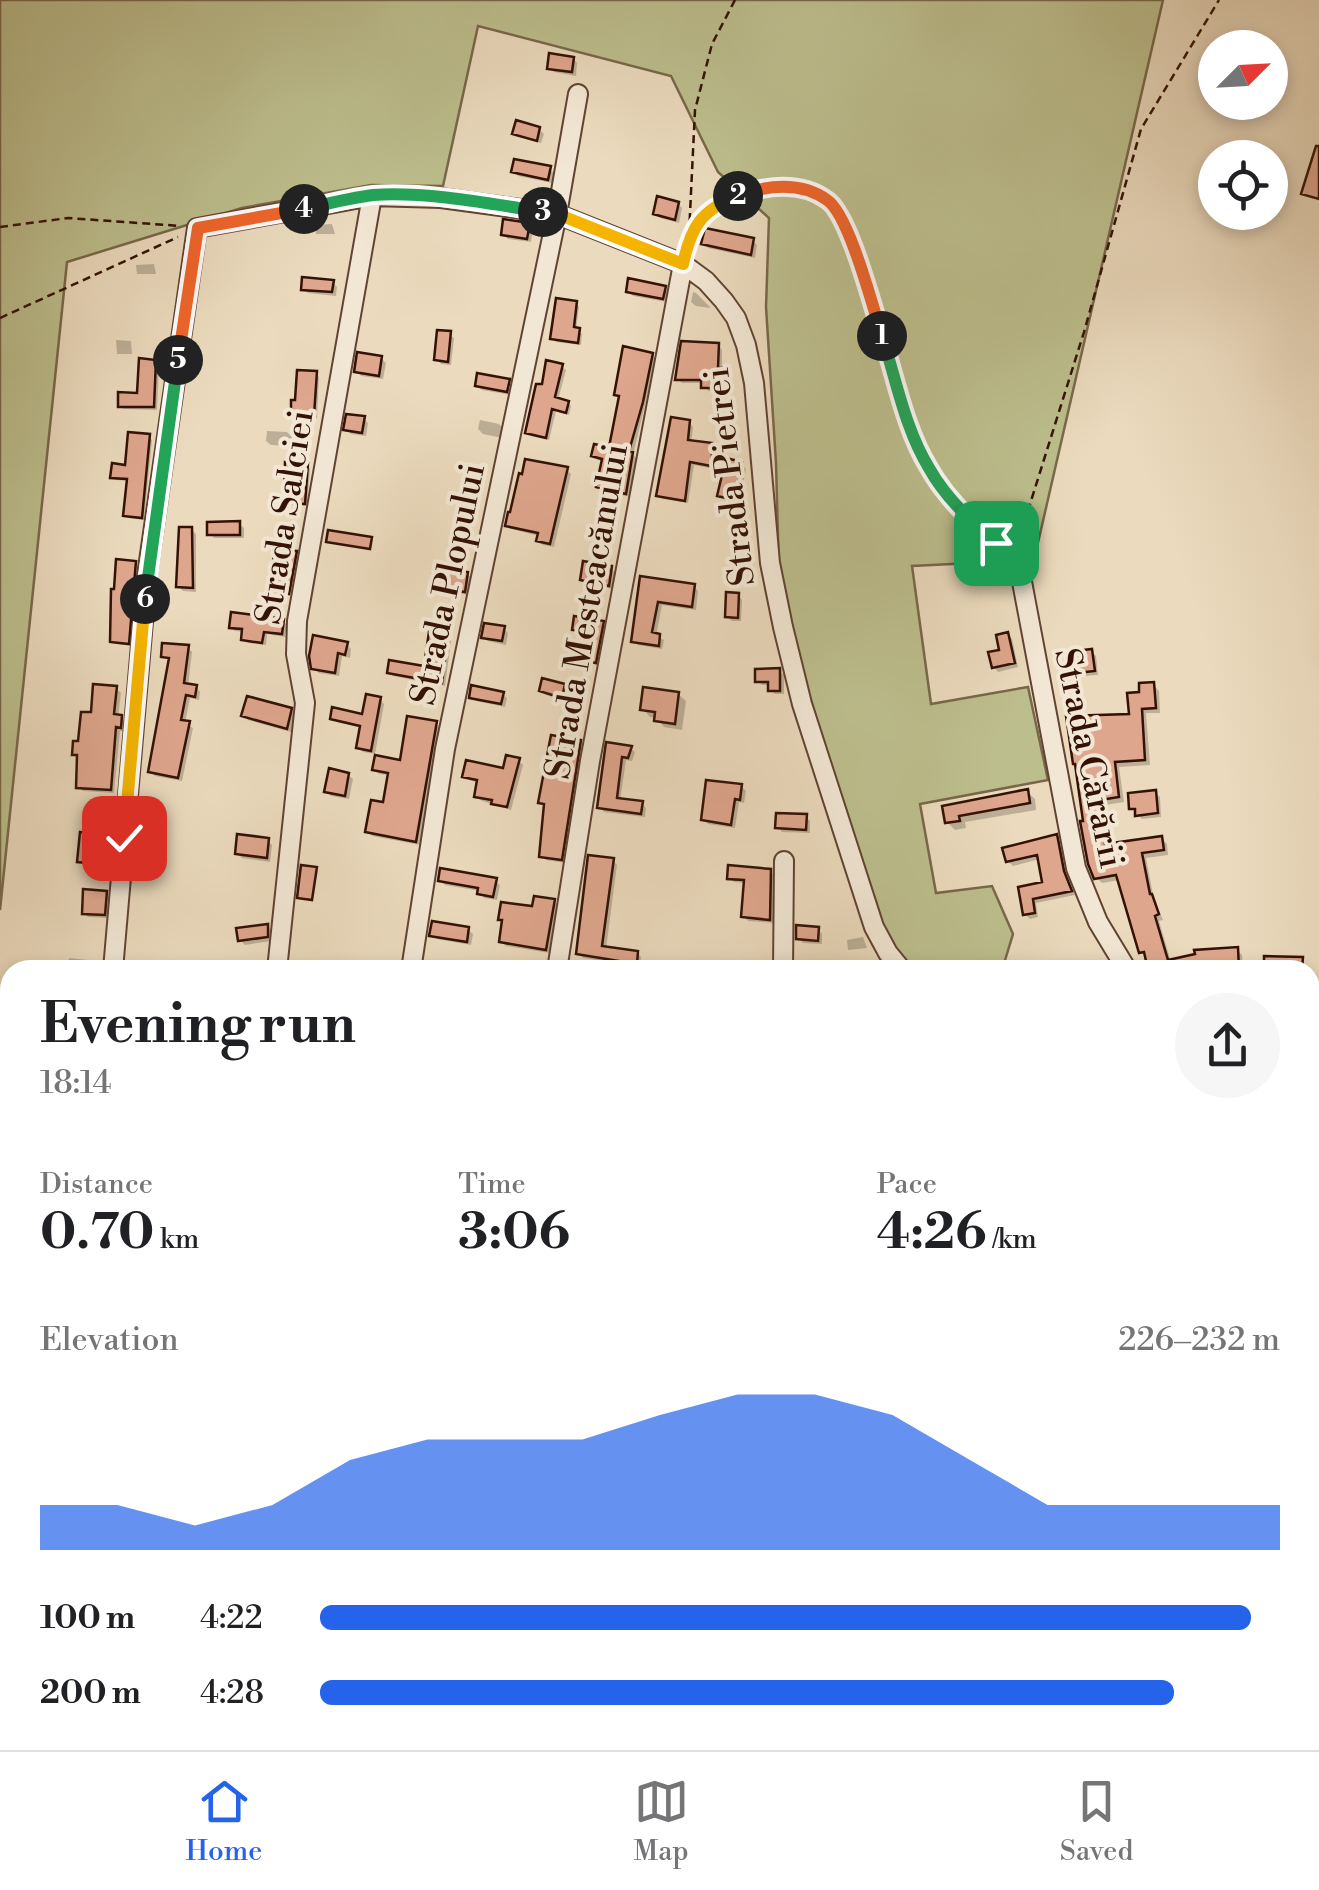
<!DOCTYPE html>
<meta charset="utf-8">
<style>
:root{--surface:#fff;--page:#f6f6f6;--text:#202124;--muted:#757577;--line:#e0e0e0;--accent:#2563eb}
body{margin:0;font-family:"Libre Bodoni",serif;background:var(--page);color:var(--text);height:100vh;display:flex;flex-direction:column;font-size:38px;white-space:nowrap}
*{box-sizing:border-box;margin:0}
p{font-size:32px;color:var(--muted)}
.icon{flex:none;width:55px;height:55px;fill:none;stroke:currentColor;stroke-width:2;stroke-linecap:round;stroke-linejoin:round}
.map{position:relative;flex:1;overflow:hidden}
.side{position:absolute;left:0px;top:960px;width:1320px;height:790px;display:flex;flex-direction:column;background:var(--surface);border-radius:30px 30px 0 0;box-shadow:0 5px 15px #0003}
.side>*{flex:none}
.needle{width:65px;rotate:66deg}
.fabs{position:absolute;left:1198px;top:30px;display:grid;gap:20px}
.fabs a{display:grid;place-items:center;width:90px;height:90px;border-radius:50%;background:var(--surface);box-shadow:0 5px 15px #0003;font-size:50px}
.pin{position:absolute;display:grid;place-items:center;width:85px;height:85px;color:#fff;margin:-42px;border-radius:20px;box-shadow:0 5px 15px #0006}
.km{position:absolute;width:50px;height:50px;margin:-25px;border-radius:50%;background:#222;color:#fff;font-size:28px;line-height:50px;text-align:center}
.round{display:grid;place-items:center;flex:none;width:105px;height:105px;border-radius:52px;background:var(--page)}
.summary{display:flex;align-items:center;justify-content:space-between;height:170px;padding:0 40px}
h1{font-size:55px;font-weight:800;line-height:75px}
.metrics{display:grid;grid-template-columns:repeat(3,1fr);gap:15px;height:170px;padding:10px 40px}
.metrics div{display:grid;align-content:center}
.metrics b{font-size:50px;font-weight:800}
.metrics small{font-size:28px;font-weight:400}
.metrics p{font-size:28px}
.chart{height:280px;padding:20px 40px}
.chart p{display:flex;justify-content:space-between}
.chart svg{width:100%;height:180px;margin-top:10px;fill:var(--accent);opacity:.7}
ul{padding:0 40px;list-style:none;font-size:32px}
li{display:grid;grid-template-columns:160px 120px 1fr;align-items:center;height:75px}
li i{height:25px;border-radius:12px;background:var(--accent)}
.dock{display:flex;justify-content:space-around;align-items:center;height:140px;border-top:2px solid var(--line);background:var(--surface);font-size:28px;color:var(--muted)}
.dock a{display:grid;justify-items:center;gap:5px}
.dock .selected{color:var(--accent)}
.map>svg:first-child{display:block}
.green{fill:#bdbe8d;stroke:#786849;stroke-width:2.5}
.shadow{fill:#0003}
.building{fill:#dea68d;stroke:#331105;stroke-width:2.5}
.lines{fill:none;stroke-linecap:round;stroke-linejoin:round}
.street-casing{stroke:#614333;stroke-width:22}
.path{stroke:#331105;stroke-width:2.5;stroke-dasharray:8 5;stroke-linecap:butt}
.street{stroke:#f2e7d4;stroke-width:18}
.split-1-casing{stroke:#fff;stroke-width:20}
.split-2-casing{stroke:#fff;stroke-width:20}
.split-3-casing{stroke:#fff;stroke-width:20}
.split-4-casing{stroke:#fff;stroke-width:20}
.split-5-casing{stroke:#fff;stroke-width:20}
.split-6-casing{stroke:#fff;stroke-width:20}
.split-7-casing{stroke:#fff;stroke-width:20}
.split-1{stroke:#22a559;stroke-width:12}
.split-2{stroke:#f0652b;stroke-width:12}
.split-3{stroke:#f5b400;stroke-width:12}
.split-4{stroke:#22a559;stroke-width:12}
.split-5{stroke:#f0652b;stroke-width:12}
.split-6{stroke:#22a559;stroke-width:12}
.split-7{stroke:#f5b400;stroke-width:12}
.labels{text-anchor:middle;stroke-width:8;stroke-linejoin:round;paint-order:stroke}
.street-label{font-size:35px;fill:#331105;stroke:#f2e7d4}
</style>
<div class="map">
<svg width="1319" height="1750" viewBox="0 0 1319 1750">
<rect width="100%" height="100%" fill="#ebdabd"/>
<filter id="stains"><feTurbulence type="fractalNoise" baseFrequency=".002" numOctaves="4"/><feColorMatrix values="0 0 0 0 .2 0 0 0 0 .09 0 0 0 0 .02 0 0 0 .5 -.17"/></filter>
<radialGradient id="worn" r=".72"><stop offset=".6" stop-color="#630" stop-opacity="0"/><stop offset="1" stop-color="#630" stop-opacity=".3"/></radialGradient>
<path class="green" d="M0,0h1163l-129,560 -122,6 19,138 97,-17 20,93 -128,24 16,89 56,-7 21,48 -11,36h-91l-30,-38 -70,-223 -32,-134 -3,-112 -10,-156 3,-89 -51,-46 -47,-96 -193,-50 -35,160 -72,-1 -129,23 -175,54 -67,648z"/>
<path class="shadow" d="M573,59l4,4 -1,13 -22,-4 -4,-4z
M539,129l5,5 -3,9 -21,-6 -5,-4z
M549,169l5,4 -2,10 -34,-7 -4,-5z
M678,204l4,4 -3,15 -19,-5 -5,-4z
M332,224l3,10h-19l-1,-9z
M529,225l4,5 -2,12 -23,-3 -4,-5z
M753,241l4,4 -2,13 -47,-10 -4,-5z
M154,264l2,10h-19l-1,-9z
M332,282l5,5 -1,9 -28,-3 -4,-4z
M665,288l4,5 -2,9 -34,-6 -5,-5z
M693,292l3,1 15,15 -15,-2 -5,-4z
M576,303l3,4 -3,23 6,4 -1,11 -25,-3 -3,-4z
M449,334l5,4 -3,27 -10,-1 -4,-5z
M116,340l15,1 1,13h-15z
M718,345l4,5v20l8,5v9h-12v7h-10l-4,-8h-22l-5,-4z
M652,355l4,4 -23,96 4,4 -7,38 -26,-6 -5,-5 5,-25 -6,-1 -4,-5 17,-5 10,-52 -5,-4z
M381,358l5,5 -3,16 -22,-3 -4,-5z
M155,362l4,4 -2,44 -33,-1 -4,-3 19,-11z
M562,367l4,3 -8,30 10,3 3,3 -2,9 -13,-4 -7,29 -18,-4 -3,-4 16,-45z
M316,374l3,3 -2,41 -21,-1 -3,-3z
M508,382l5,4 -2,9 -29,-5 -5,-4z
M364,419l4,4 -2,13 -15,-2 -5,-5z
M480,420l19,4 4,4 -1,10 -19,-4 -5,-5z
M689,423l4,4 -2,16 21,2 4,4 -2,20 -20,-4 -6,38 -25,-4 -4,-4z
M267,431l20,1 5,5 -1,9 -20,-1 -5,-4z
M148,436l4,4 -8,80 -16,-2 -3,-3 4,-34 -13,-1 -3,-3 14,-10z
M741,464l5,5 -7,34 -14,-3 -5,-5z
M307,465l3,4 -3,37 -17,-1 -4,-3z
M567,470l4,4 -17,73 -11,-2 -5,-5 1,-4 -27,-7 -5,-4z
M239,524l5,4v10h-30l-4,-4z
M191,529l5,5v58l-13,-1 -5,-5z
M296,554l3,3 -7,38 -19,-3 -3,-3z
M135,564l2,3 -6,78 -16,-1 -3,-3z
M611,569l5,4 -3,16 -26,-5 -4,-5z
M467,574l5,4 -3,17 -29,-4 -4,-5z
M642,579l52,7 4,5 -2,19 -34,-5 -6,31 8,4 -2,9 -24,-4 -4,-4z
M738,595l4,5 -1,21h-9l-5,-5z
M283,621l4,4 -2,12 -18,-3 -1,11 -18,-2 -4,-4 1,-7 -10,-1 -4,-4z
M602,623l4,3 -7,39 -16,-3 -3,-3 4,-26 -9,-4z
M504,629l4,4 -2,12 -18,-4 -4,-4z
M1007,635l5,4 6,28 -20,5 -4,-5 8,-15z
M447,637l4,4 -6,45 -52,-10 -4,-4 37,-3z
M347,645l4,4 -1,9 -8,-2 -3,20 -20,-3 -5,-5z
M188,648l4,4 -4,34 8,1 4,5 -1,8 -9,-2 -5,25 8,5 -11,53 -27,-5 -4,-5 20,-110 -8,-5z
M1091,651l5,5 2,19 -15,1 -4,-4z
M779,671l5,4v19h-9l-5,-4v-5h-8l-4,-4z
M1154,685l5,6 1,22h-14l4,52 -31,2 5,35 -19,3 4,41 52,-8 6,6 1,11 -22,3 8,42 9,20 -4,1 12,41 66,-12 5,5 1,15h-92l-5,-12 -5,-6 -21,-72 -18,3 -6,-6 -13,-53 59,-129z
M564,686l4,5 -2,10 -20,-6 -5,-4z
M116,688l5,5 -3,24 8,5 -1,9h-5l-6,62 -31,-2 -5,-4 2,-28 -6,-5 19,-39z
M502,694l5,4 -2,9 -29,-6 -5,-4z
M678,694l8,7 -4,29 -18,-3 -7,-9 -7,-1 -7,-8z
M379,699l5,5 -9,50 -12,-2 -4,-5 3,-19 -25,-6 -5,-4 32,-1z
M291,710l4,5 -4,17 -43,-12 -4,-4z
M435,724l5,4 -20,117 -48,-9 -4,-5 17,-26 5,-30 -11,-1 -4,-5 27,-6z
M580,743l4,4 -18,116 -20,-3 -4,-4 5,-48 -6,-6z
M608,745l22,3 5,4 -3,9 -6,-1 -6,41 22,3 4,4 -1,9 -41,-5 -4,-5z
M518,760l5,5 -12,45 -29,-9 -5,-5 2,-13 -10,-3 -4,-4 40,-5z
M348,775l5,4 -4,20 -18,-3 -4,-5z
M741,786l5,5 -2,12 -5,-1 -4,26 -27,-4 -4,-5z
M1027,792l8,7 1,11 -71,12 1,6 -11,2 -8,-8 -2,-14z
M1155,793l5,4 1,20 -19,2 -10,-11z
M806,817l4,4v12l-28,-1 -4,-5z
M1056,837l5,4 6,36 8,18 -39,8 2,14 -8,2 -5,-5 -5,-25 25,-5 -5,-25 -27,7 -5,-5z
M111,838l4,5 -2,25 -29,-3 -5,-4z
M268,841l4,4 -2,17 -28,-4 -5,-5z
M613,861l4,4 -11,84 31,4 4,4 -1,9 -57,-8 -5,-5z
M770,871l5,5 -1,47 -26,-2 -4,-5 2,-33 -12,-1 -4,-4z
M440,880l55,1 5,4 -3,15 -13,-2 -4,-7 -35,-6z
M106,893l4,4 -2,21 -20,-1 -4,-4z
M554,902l4,4 -8,47 -44,-7 -5,-5 3,-19 -3,-3z
M267,926l5,5 -1,10 -26,4 -5,-5z
M818,929l4,5v10l-19,-1 -5,-5z
M468,930l5,4 -2,11 -34,-6 -5,-4z
M863,937l4,11 -19,2 -1,-10z
M69,958l18,2 4,5v5h-24z
M293,964l21,3 3,3h-25z
M716,964l26,3 3,3h-30z
M1319,1099v112l-7,1 -2,-2v-108z
M1319,1293v53l-3,4 -6,-4v-40z
M1311,1393l8,6v65l-9,-7v-15l7,-9 -7,-6z
M3,1607h7v58l-8,-5z
M918,1740h85l4,4 -2,6h-85l-4,-4z
M1090,1740l16,5 4,5h-24z
M1186,1740h22l2,2 -6,8h-13l-8,-7z
M1236,1742l10,8h-17z"/>
<path class="building" d="M549,53l25,4 -2,15 -25,-3z
M516,120l24,7 -3,14 -25,-7z
M1316,146h3v53l-18,-5z
M514,159l37,7 -3,14 -37,-8z
M657,196l22,6 -4,18 -22,-6z
M503,219l27,4 -3,16 -26,-4z
M705,228l49,10 -3,17 -50,-11z
M302,277l32,3 -2,12 -31,-2z
M628,278l38,8 -3,13 -37,-7z
M556,298l21,3 -3,26 6,1 -2,15 -28,-4z
M437,330l14,1 -3,31 -14,-2z
M681,341l38,2 -1,25h8v12h-11v8h-14v-8h-26z
M623,346l30,7 -10,49 -14,49 4,1 -7,42 -30,-7 6,-28 -11,-3 3,-12 15,3 10,-51 -5,-1z
M357,352l25,4 -3,20 -25,-4z
M139,358l17,2 -2,47h-36v-15l19,1z
M546,360l17,4 -8,33 14,4 -3,12 -14,-4 -6,29 -21,-5 11,-49h6z
M297,370l20,1 -3,45 -23,-1v-15h4z
M477,373l33,6 -3,13 -32,-6z
M346,414l19,2 -3,17 -19,-3z
M671,417l19,3 -2,20 25,3 -2,23 -21,-4 -5,39 -29,-5z
M128,432l22,2 -8,84 -19,-2 4,-37 -17,-1 2,-15 13,2z
M726,458l16,4 -7,38 -18,-4z
M525,459l43,8 -18,77 -14,-3 2,-8 -33,-7 3,-14h2l9,-39 3,1z
M285,462l23,1 -3,41 -21,-1z
M240,521v14h-33v-13z
M179,527h13l1,61 -17,-1z
M328,530l44,7 -2,12 -44,-7z
M274,550l23,1 -8,43 -22,-5 3,-12h2z
M116,559l20,2 -7,83 -19,-2 1,-53h3z
M583,561l29,5 -3,20 -29,-6z
M436,567l32,5 -3,20 -32,-5z
M640,576l55,8 -3,23 -34,-5 -6,30 8,2 -1,12 -28,-4z
M726,592l13,1 -1,25 -13,-1z
M231,612l53,7 -2,15 -18,-2 -2,11 -21,-3 1,-11 -13,-1z
M574,616l30,5 -8,42 -19,-3 4,-29 -9,-1z
M484,623l21,3 -3,15 -21,-3z
M429,632l19,3 -6,48 -55,-10 2,-13 35,6z
M1008,632l7,31 -23,5 -4,-16 11,-2 -3,-15z
M313,635l35,7 -3,13 -7,-2 -3,20 -24,-4 -2,-13z
M162,643l27,2 -5,38 13,2 -2,12 -9,-2 -5,25 9,1 -12,57 -30,-6 21,-114 -8,-1z
M1092,649l3,22 -19,2 -2,-22z
M780,668v23h-12v-9h-13v-13z
M542,678l23,6 -3,14 -23,-7z
M1154,682l2,26 -14,1 3,51 -30,2 4,35 -19,3 5,44 57,-8 2,14 -22,3 8,41h2l7,20 -4,2 13,44 27,-6 -1,-4 44,-3 1,23h-20l-1,-3 -27,3h-43l-4,-18 -5,1 -23,-78 -22,4 -6,-15 -8,-43h3l-8,-57h-2l-7,-48 63,-2 -2,-21 12,-1v-9z
M93,684l24,2 -3,28 8,1 -1,13 -5,-1 -5,63 -35,-2 1,-33h-5l1,-14h5l3,-29h10z
M471,685l33,7 -3,12 -32,-6z
M643,687l36,5 -4,32 -21,-3 1,-9 -15,-2z
M366,694l15,3 -10,54 -15,-3 4,-22 -30,-7 2,-12 30,7z
M247,696l45,12 -5,21 -46,-13z
M407,716l30,5 -21,121 -51,-10 6,-32 12,2 5,-29 -16,-3 3,-15 25,5z
M551,735l30,5 -19,120 -23,-3 5,-53 -6,-1z
M606,742l26,4 -4,12 -6,-1 -5,41 26,3 -2,13 -44,-6z
M506,755l14,3 -13,49 -16,-3 1,-4 -18,-3 3,-17 -15,-3 4,-17 37,8z
M329,768l20,5 -4,23 -21,-4z
M706,780l36,4 -2,16 -5,-1 -4,26 -30,-5z
M1028,789l2,14 -71,13 1,5 -15,2 -3,-17z
M1156,790l2,23 -23,3v-7h-6l-1,-16z
M776,813l31,1 -1,16 -31,-2z
M80,832l32,4 -3,29 -32,-3z
M237,834l32,4 -2,20 -32,-4z
M1057,834l7,37 8,20 -39,8 2,14 -12,2 -5,-28 24,-5 -5,-27 -31,7 -4,-14z
M588,855l26,3 -12,88 36,5 -1,13 -61,-10z
M301,865l16,2 -5,33 -15,-2z
M728,865l43,4 -1,51 -29,-3 3,-37 -17,-1z
M440,868l57,10 -4,19 -16,-3 1,-6 -40,-7z
M83,889l24,2 -2,24 -23,-1z
M534,896l21,3 -9,51 -47,-8 3,-22h-4l3,-18 31,4z
M432,921l37,6 -2,15 -38,-6z
M268,924v13l-30,4 -2,-13z
M796,925l23,2 -1,14 -22,-2z
M1264,956l39,1 -1,13h-38z"/>
<g class="lines">
<g class="street-casing">
<path id="street" d="M1016,550l60,318 22,54 29,48
M113,970l34,-395 50,-347 175,-32 69,2 116,16 126,50 23,17 18,20 12,17 10,27 8,38 16,180 13,64 19,77 72,223 14,26 14,17
M277,970l28,-267 -9,-49 1,-33 75,-425
M411,970l34,-221 112,-535 21,-120
M557,970l33,-209 93,-497
M783,970l1,-109
M1310,1251l9,6
M0,1269h10
M1310,1362l9,6
M1025,1740l21,10
M1137,1740l14,10
M125,1750v-10
M856,1750l3,-10"/>
</g>
<path class="path" d="M0,227l68,-9 113,8
M689,234l6,-124 17,-66 23,-44
M687,247c13,-53 95,-78 140,-47 11,7 16,22 21,33l64,200 17,35 22,30 27,30 21,16
M0,318l178,-81
M1020,536l64,-204 57,-203 78,-129
M813,1740l3,10"/>
<use href="#street" class="street"/>
</g>
<g class="lines">
<g class="split-1-casing">
<path id="split-1" d="M882,336c14,43 23,93 47,132 16,29 42,54 67,75"/>
</g>
<g class="split-2-casing">
<path id="split-2" d="M738,196c28,-11 63,-15 89,4 22,14 46,108 55,136"/>
</g>
<g class="split-3-casing">
<path id="split-3" d="M543,212l14,2 126,50c8,-37 18,-54 55,-68"/>
</g>
<g class="split-4-casing">
<path id="split-4" d="M304,209c22,-5 46,-11 69,-14 51,-4 119,9 170,17"/>
</g>
<g class="split-5-casing">
<path id="split-5" d="M178,360l20,-132 106,-19"/>
</g>
<g class="split-6-casing">
<path id="split-6" d="M145,599l33,-239"/>
</g>
<g class="split-7-casing">
<path id="split-7" d="M124,838l21,-239"/>
</g>
<use href="#split-1" class="split-1"/>
<use href="#split-2" class="split-2"/>
<use href="#split-3" class="split-3"/>
<use href="#split-4" class="split-4"/>
<use href="#split-5" class="split-5"/>
<use href="#split-6" class="split-6"/>
<use href="#split-7" class="split-7"/>
</g>
<g class="labels">
<g class="street-label">
<text transform="translate(729 477) rotate(-97)" y="12">Strada Pietrei</text>
<text transform="translate(284 517) rotate(-81)" y="12">Strada Salciei</text>
<text transform="translate(447 584) rotate(-78)" y="12">Strada Plopului</text>
<text transform="translate(586 611) rotate(-80)" y="12">Strada Mesteacănului</text>
<text transform="translate(1090 758) rotate(78)" y="12">Strada Cărării</text>
</g>
</g>
<rect width="100%" height="100%" filter="url(#stains)"/>
<rect width="100%" height="100%" fill="url(#worn)"/>
</svg>
<div class="fabs">
<a><svg class="needle" viewBox="-14 -14 28 28"><path d="M0-13l5 13h-10z" fill="#e53935"/><path d="M0 13l5-13h-10z" fill="#757577"/></svg></a>
<a><svg class="icon" aria-label="locate" viewBox="0 0 24 24"><circle cx="12" cy="12" r="6"/><path d="M12 2v4M12 18v4M2 12h4M18 12h4"/></svg></a>
</div>
<div class="pin" style="left:996px;top:543px;background:#1e9e55"><svg class="icon" aria-label="arrive" viewBox="0 0 24 24"><path d="M6 21V4h12l-3 4 3 4H6"/></svg></div>
<div class="pin" style="left:124px;top:838px;background:#d93025"><svg class="icon" aria-label="check" viewBox="0 0 24 24"><path d="M5 12l5 5 9-10"/></svg></div>
<b class="km" style="left:882px;top:336px">1</b>
<b class="km" style="left:738px;top:196px">2</b>
<b class="km" style="left:543px;top:212px">3</b>
<b class="km" style="left:304px;top:209px">4</b>
<b class="km" style="left:178px;top:360px">5</b>
<b class="km" style="left:145px;top:599px">6</b>
<section class="side">
<div class="summary"><div><h1>Evening run</h1><p>18:14</p></div><a class="round"><svg class="icon" aria-label="share" viewBox="0 0 24 24"><path d="M12 15V3M7 8l5-5 5 5M5 13v7h14v-7"/></svg></a></div>
<div class="metrics">
<div><p>Distance</p><b>0.70<small> km</small></b></div>
<div><p>Time</p><b>3:06</b></div>
<div><p>Pace</p><b>4:26<small> /km</small></b></div>
</div>
<div class="chart"><p><span>Elevation</span>226–232 m</p>
<svg viewBox="0 0 160 44" preserveAspectRatio="none"><path d="M0 44V33L10 33L20 38L30 33L40 22L50 17L60 17L70 17L80 11L90 6L100 6L110 11L120 22L130 33L140 33L150 33L160 33V44z"/></svg>
</div>
<ul>
<li><b>100 m</b>4:22<i style="width:97%"></i></li>
<li><b>200 m</b>4:28<i style="width:89%"></i></li>
</ul>
</section>
</div>
<nav class="dock">
<a class="selected"><svg class="icon" aria-label="home" viewBox="0 0 24 24"><path d="M3 11l9-7 9 7M6 9v11h12V9"/></svg>Home</a>
<a><svg class="icon" aria-label="map" viewBox="0 0 24 24"><path d="M3 6l6-2 6 2 6-2v14l-6 2-6-2-6 2zM9 4v14M15 6v14"/></svg>Map</a>
<a><svg class="icon" aria-label="saved" viewBox="0 0 24 24"><path d="M7 4h10v16l-5-4-5 4z"/></svg>Saved</a>
</nav>
